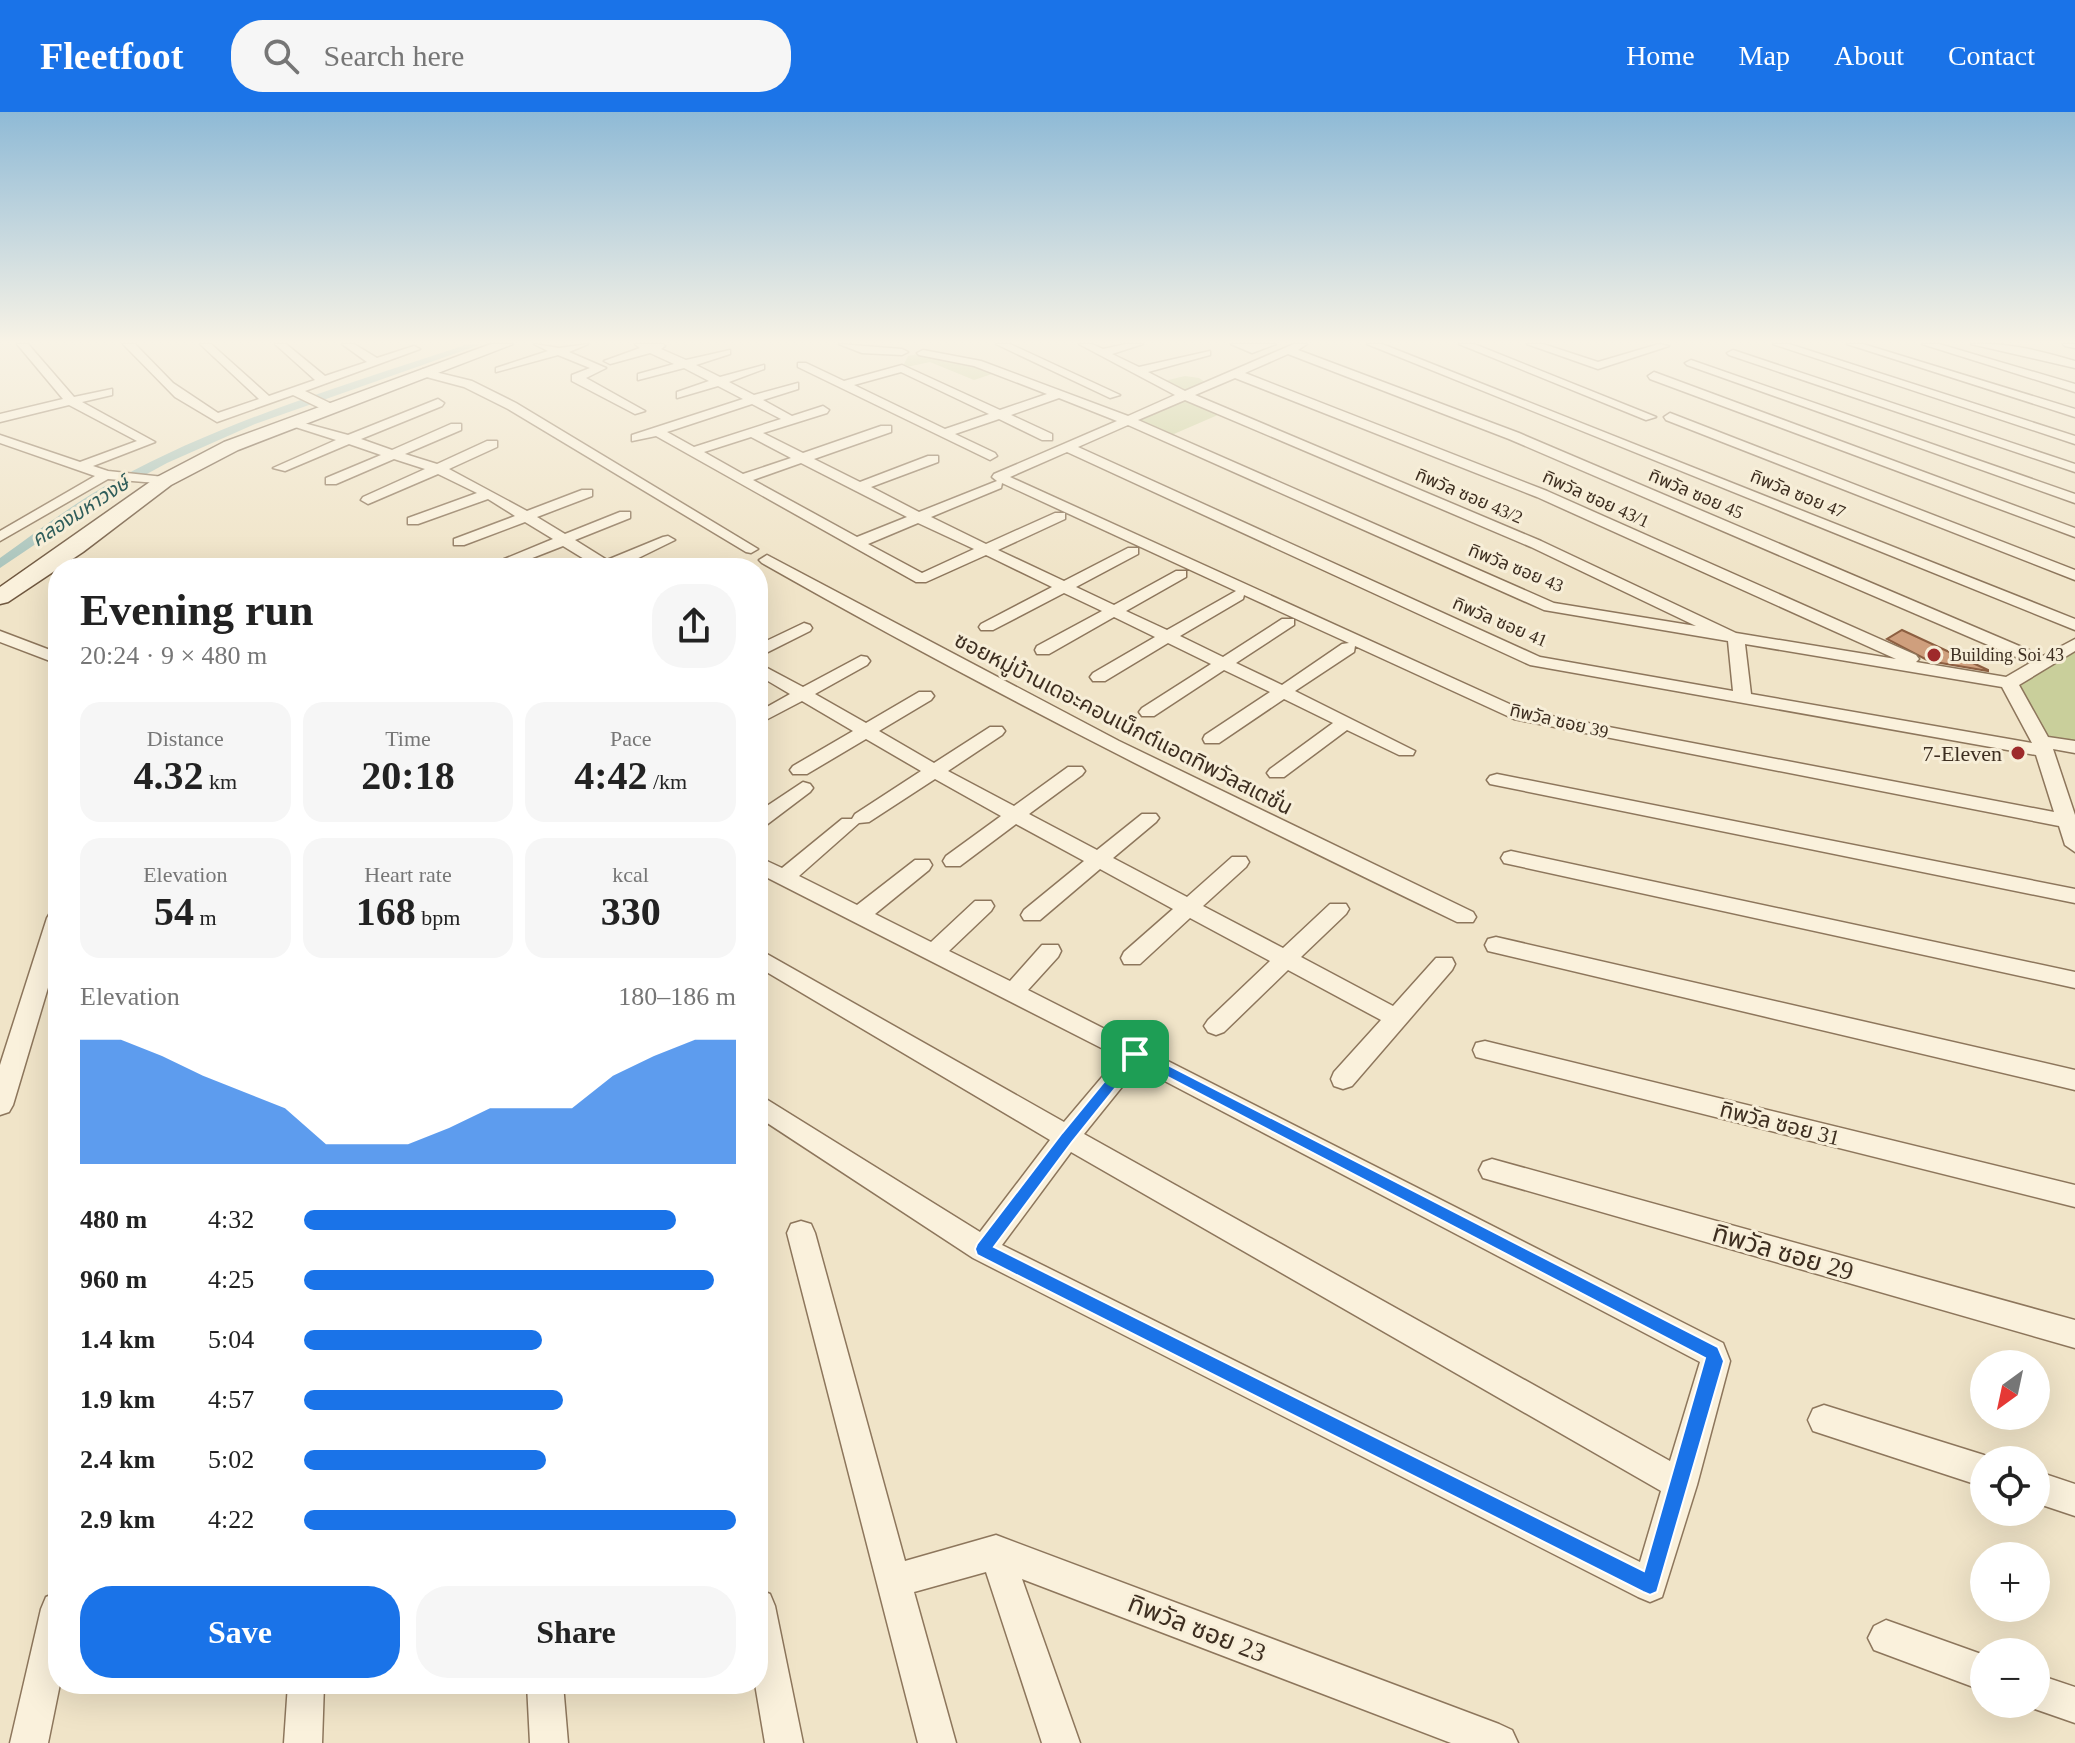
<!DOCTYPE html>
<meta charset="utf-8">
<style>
:root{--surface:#fff;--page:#f6f6f6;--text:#222;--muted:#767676;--accent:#1a73e8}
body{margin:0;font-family:"Times New Roman","Noto Sans Thai",serif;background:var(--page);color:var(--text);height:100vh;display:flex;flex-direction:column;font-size:30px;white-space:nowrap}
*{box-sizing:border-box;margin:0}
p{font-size:26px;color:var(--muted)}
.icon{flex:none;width:44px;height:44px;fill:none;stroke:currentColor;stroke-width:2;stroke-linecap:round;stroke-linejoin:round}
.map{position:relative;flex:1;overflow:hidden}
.sheet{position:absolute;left:48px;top:446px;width:720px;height:1136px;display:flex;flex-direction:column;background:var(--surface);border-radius:32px;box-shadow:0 8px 32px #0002}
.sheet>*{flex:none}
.needle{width:52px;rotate:213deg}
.tools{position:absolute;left:1970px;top:1238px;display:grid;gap:16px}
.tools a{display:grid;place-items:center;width:80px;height:80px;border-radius:50%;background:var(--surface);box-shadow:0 8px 32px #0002;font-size:40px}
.pin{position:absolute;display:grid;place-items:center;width:68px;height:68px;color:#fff;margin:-34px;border-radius:16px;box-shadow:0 4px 12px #0006}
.round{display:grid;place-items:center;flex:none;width:84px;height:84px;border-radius:32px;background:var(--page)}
.head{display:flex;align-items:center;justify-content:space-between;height:136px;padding:0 32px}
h1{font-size:44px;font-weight:600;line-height:60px}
.metrics{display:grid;grid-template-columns:repeat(3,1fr);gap:12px;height:136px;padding:8px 32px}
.metrics div{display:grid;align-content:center;border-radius:20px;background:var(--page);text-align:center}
.metrics b{font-size:40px;font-weight:600}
.metrics small{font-size:22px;font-weight:400}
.metrics p{font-size:22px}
.chart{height:224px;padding:16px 32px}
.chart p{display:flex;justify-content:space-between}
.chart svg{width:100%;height:144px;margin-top:8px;fill:var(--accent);opacity:.7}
.action{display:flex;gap:16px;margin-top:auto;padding:16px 32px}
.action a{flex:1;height:92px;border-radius:32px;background:var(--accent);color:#fff;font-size:32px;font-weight:600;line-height:92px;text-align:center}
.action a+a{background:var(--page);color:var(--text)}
ul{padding:0 32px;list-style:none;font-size:26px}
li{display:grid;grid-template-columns:128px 96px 1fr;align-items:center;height:60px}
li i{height:20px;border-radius:10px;background:var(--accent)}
header{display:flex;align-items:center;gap:48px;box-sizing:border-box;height:112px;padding:0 40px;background:var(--accent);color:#fff}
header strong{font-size:38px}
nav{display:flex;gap:44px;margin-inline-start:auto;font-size:28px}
.search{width:560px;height:72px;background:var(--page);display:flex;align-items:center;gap:20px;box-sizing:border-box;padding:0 28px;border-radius:32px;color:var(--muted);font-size:30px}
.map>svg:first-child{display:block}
.green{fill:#c9cf9b}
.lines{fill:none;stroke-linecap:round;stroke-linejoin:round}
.canal{fill:#a9c4bc;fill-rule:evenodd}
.building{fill:#cf9f7d;stroke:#8d5f41;stroke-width:2}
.street-casing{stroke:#8d765c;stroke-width:3}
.secondary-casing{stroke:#6f573f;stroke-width:3}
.street{fill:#faf1dc;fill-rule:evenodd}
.secondary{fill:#faf1dc;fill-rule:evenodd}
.route{fill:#1a73e8;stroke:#fff;stroke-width:2;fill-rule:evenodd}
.poi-dot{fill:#9e2a2b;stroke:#f7eed8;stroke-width:3}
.labels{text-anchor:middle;stroke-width:6;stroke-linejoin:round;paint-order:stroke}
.far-street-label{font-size:18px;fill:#3d2e20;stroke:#f7eed8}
.far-poi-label{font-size:18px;fill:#3d2e20;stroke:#f7eed8;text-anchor:start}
.far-water-label{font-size:20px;font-style:italic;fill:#2f5d5a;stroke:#f7eed8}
.street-label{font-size:22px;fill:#3d2e20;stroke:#f7eed8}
.poi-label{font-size:22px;fill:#3d2e20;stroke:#f7eed8;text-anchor:end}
.near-street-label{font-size:26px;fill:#3d2e20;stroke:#f7eed8}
</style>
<header>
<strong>Fleetfoot</strong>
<div class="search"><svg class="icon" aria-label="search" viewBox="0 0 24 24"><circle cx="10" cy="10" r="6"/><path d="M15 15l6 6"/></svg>Search here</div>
<nav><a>Home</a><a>Map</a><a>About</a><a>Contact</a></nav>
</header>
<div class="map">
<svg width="2075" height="1631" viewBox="0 0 2075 1631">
<rect width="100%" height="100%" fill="#f0e4c8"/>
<path class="green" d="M923,241l75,19 -24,8 -44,-18 -28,6 6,-12z
M1185,264l14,2 9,6 -22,10 41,17 -60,26 -40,-17 56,-25 -23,-13z
M2075,531v104l-34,-5 -32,-59z"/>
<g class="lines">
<path class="canal" d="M468,232h14l-227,80 -88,39 -57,31 -110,74v-10c38,-27 75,-56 116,-78 111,-61 233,-96 352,-136z"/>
</g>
<path class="building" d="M1902,518l86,40v1l-59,-10 -42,-22z"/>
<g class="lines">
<g class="street-casing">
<path id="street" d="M17,232h11l46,53 38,-8v6l-30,7 73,40 -62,24 15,5 56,6 7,4 -2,3 -61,-5 -108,62v-10l95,-55 -95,-33v-8l80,27 57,-21 -68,-36 -69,17v-8l63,-15z
M123,232h12l38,39 45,30 41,-14 -59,-55h11l58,52 46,-16 -40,-36h11l39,32 42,-14 -25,-18h12l23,14 37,-12 6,3 -115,42 29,14v6h-8l-33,-16 -76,27 -42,-25z
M534,232l25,4 29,-4 -19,8 37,16 -20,10 59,33 -10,3 -63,-33v-6l18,-7 -32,-13 -62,17v-4l52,-17z
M635,232h28l2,2 -4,3 25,11 44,-10v4l-34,11 24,12 44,-12v4l-35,13 25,13 44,-12v6l-35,11 29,16 31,-10 6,4 -2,3 -64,20 40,20 78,-27h10v6l-77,27 46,23 68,-26h10v6l-67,25 48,25 78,-31 -5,-4 2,-3 123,-53 -58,-23 -48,17 41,19v6h-10l-43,-21 -44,15 40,19 2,3 -7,4 -192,-93v-4h8l38,18 58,-16 98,45 47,-16 -73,-28 -55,-11 -2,-2 6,-3 58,11 147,55 47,-21 -96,-51h13l11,5 23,-5h17l-31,10 27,13 71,-16v4l-62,17 37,19 109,-47h13l-9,6 221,83 524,223 32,-17v12l-56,34 29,52 27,4v12l-22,-4 22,66v37l-10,-7 -6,-19 -545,-107 -159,-73 -1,6 -59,39 120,60 -2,4h-14l-52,-25 -63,47h-14l-3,-4 3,-4 63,-46 -49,-24 -65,44h-14l-2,-4 2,-4 65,-43 -46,-22 -70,46h-12l-3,-4 3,-4 69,-44 -43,-21 -63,38h-12l-3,-4 3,-4 62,-36 -41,-20 -65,37h-12l-2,-4 2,-4 65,-35 -38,-18 -71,37h-12l-2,-3 2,-3 71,-37 -66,-32 -60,27h-10l-260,-146 -24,5v-6l111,-36 -25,-13 -41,12v-6l32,-11 -25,-13 -46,12v-6l36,-10 -24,-11 -40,11 -6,-3 36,-13zM1288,242l221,85 521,224 -24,14 -90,-15 3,-3 -3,-4 -369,-164 -302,-118zM901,260l88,42 -44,15 -91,-44zM1235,266l302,119 359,162 -160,-26 -195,-92 -346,-146zM1185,288l346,147 165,79 -142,-23 -416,-183zM752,292l29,15 -87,28 -27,-15zM1128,313l416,185 184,31 5,50 -193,-34 -462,-210zM751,325l40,21 -48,16 -39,-22zM1067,340l463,213 506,90 18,57 -529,-101 -515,-234zM801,351l106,54 -50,20 -104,-57zM1002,371l234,108 -69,39 -41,-19 60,-34v-6h-10l-62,34 -38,-18 62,-33v-6h-10l-64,33 -66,-31 67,-31v-6h-10l-69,31 -55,-27 70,-29zM918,411l56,26 -52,24 -54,-29zM1244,483l105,48 -7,1 -60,41 -46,-22 58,-38v-6h-12l-59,38 -43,-21 63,-37zM1745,532l257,43 30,56 -281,-49z
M839,232l63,5 6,3 -6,3 -40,-2z
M996,232h14l110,51 -10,3z
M1231,232h45l-24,9z
M1367,232h15l693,275v11z
M1459,232h15l182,73 -10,3z
M1527,232h16l55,18 61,-18 10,2 -71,23z
M1773,232h16l286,92v8z
M1847,232h16l212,65v8z
M1922,232h17l136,40v8z
M1971,232c36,-2 70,7 104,17v7z
M2063,232h12v4l-10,-2z
M1733,238l342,114v8l-346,-117 -2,-2z
M1691,248l384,134v9l-388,-138 -2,-2z
M423,257l49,12 44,22 242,146 -7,4 -5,-1 -238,-143 -44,-22 -45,-12 -2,-2z
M1654,260l421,156v9l-425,-158 -2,-3z
M438,287l6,4 -2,3 -81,33 31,11 59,-26h10v6l-56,24 32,10 50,-23h10v6l-48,22 78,42 55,-21h10v6l-55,21 28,17 55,-22h10v6l-55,22 32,20 56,-23 5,-1 7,4 -57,28h-26l2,-3 -31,-19 -56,22 -5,-2v-6l51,-21 -28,-17 -61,23h-10v-6l61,-23 -27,-17 -70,25h-10v-6l69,-25 -39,-19 -70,30 -7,-4 2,-3 62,-28 -31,-10 -58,25h-10v-6l55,-23 -32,-11 -64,27 -12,-3 63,-28 -47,-15v-6l59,16z
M1670,301l405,157v10l-409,-160 -2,-3z
M767,443l352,186 354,171 3,5 -3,5h-16c-235,-113 -468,-230 -695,-359l-3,-3z
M804,511l6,2 2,3 -2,3 -52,26v-12z
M0,519l58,22v11l-58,-22z
M861,544l6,1 3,4 -3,4 -52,29 51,29 53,-31h12l3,4 -3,4 -52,31 55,32 56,-36h12l3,4 -3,4 -54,36 66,35 54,-39h14l3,4 -3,4 -53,39 68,36 45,-36h14l3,4 -3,4 -43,36 74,39 45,-40h14l3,5 -3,5 -43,39 80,42 47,-44h16l3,5 -3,5 -45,43 92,49 43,-48h16l3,6 -3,6 -100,116 -9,3 -9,-3 -3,-7 3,-7 47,-52 -93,-50 -64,62 -8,3 -8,-3 -4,-6 4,-6 62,-59 -80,-43 -50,46h-16l-3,-6 3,-6 49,-43 -73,-40 -60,51h-16l-3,-5 3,-5 60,-49 -68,-37 -56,42h-14l-3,-5 3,-5 55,-40 -66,-37 -66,43 -10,1 -60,53 58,29 58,-45h14l3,5 -3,5 -54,44 56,28 44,-41h16l3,5 -3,5 -42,40 61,30 32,-36h16l3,6 -3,6 -30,33 695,353 7,18 -33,124 -35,112 -12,5 -12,-5 -665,-339 -215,-141v-23l222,138 70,-92 -292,-173v-18l306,173 55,-65 -361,-184v-16l24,11 60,-49h10l3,-5 66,-43 -55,-32 -59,35h-14l-3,-4 3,-4 60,-35 -51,-30 -44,23v-12l32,-18 -32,-19v-12l45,24zM1138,955l562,295 -30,99 -586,-327zM1071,1040l590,339 -21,71 -638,-317z
M1497,662l578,115v14l-585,-119 -3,-4 3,-4z
M803,670l7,2 3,4 -3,4 -45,34 -7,2v-16z
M1511,739l564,121v16l-571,-125 -3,-5 3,-5z
M58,798v44l-45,151 -4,7 -9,3v-50l47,-147 3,-5z
M1496,825l579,133v20l-587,-139 -3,-6 3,-6z
M1485,929l590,144v22l-599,-150 -3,-7 3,-7z
M1492,1047l583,161v28l-592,-170 -4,-8 4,-8z
M801,1109l10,3 4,9 90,328 91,-26 503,189 13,6 6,13h-67l-429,-164 58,164h-38l-56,-171 -72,20 42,151h-38l-131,-510 4,-9z
M1824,1293l160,50 11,5h-11v27l-171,-56 -5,-11 5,-11z
M2036,1359l39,13v32l-39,-13z
M758,1477l12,5 5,12 28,137h-38l-10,-59h3z
M58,1480l2,92 -12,59h-38l31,-134 5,-12z
M1886,1508l98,35v36l-110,-41 -6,-12 6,-12z
M2036,1562l39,13v36l-52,-18 13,-1z
M288,1572h36l-2,59h-38z
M527,1572h36l5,59h-38z"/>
</g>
<g class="secondary-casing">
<path id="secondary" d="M491,232h22l-275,106 -67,35 -88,67 -75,50 -8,2v-17l157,-110 67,-35z"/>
</g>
<use href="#street" class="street"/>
<use href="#secondary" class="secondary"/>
</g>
<linearGradient id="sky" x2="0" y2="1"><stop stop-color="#8fbad6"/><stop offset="0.5" stop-color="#f8f3e6"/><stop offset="1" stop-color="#f8f3e6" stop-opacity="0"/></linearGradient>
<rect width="2075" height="460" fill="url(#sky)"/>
<path class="route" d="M1135,936l583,299 6,14 -67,231 -7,3 -7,-3 -666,-337 -2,-6 2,-5 85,-111 68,-83zM1137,949l568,297 -61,213 -650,-324 78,-105z"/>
<g class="poi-dot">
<circle cx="1934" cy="543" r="8"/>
<circle cx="2018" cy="641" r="8"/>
</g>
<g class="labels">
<g class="far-street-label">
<text transform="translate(1696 382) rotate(23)" y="6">ทิพวัล ซอย 45</text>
<text transform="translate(1798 382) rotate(22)" y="6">ทิพวัล ซอย 47</text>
<text transform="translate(1469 384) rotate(23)" y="6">ทิพวัล ซอย 43/2</text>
<text transform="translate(1596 387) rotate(24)" y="6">ทิพวัล ซอย 43/1</text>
<text transform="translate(1516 456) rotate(22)" y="6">ทิพวัล ซอย 43</text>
<text transform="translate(1500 510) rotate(23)" y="6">ทิพวัล ซอย 41</text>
<text transform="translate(1559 609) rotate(13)" y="6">ทิพวัล ซอย 39</text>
</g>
<g class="far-poi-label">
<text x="1950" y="549">Building Soi 43</text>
</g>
<g class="far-water-label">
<text transform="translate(80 399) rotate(-33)" y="7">คลองมหาวงษ์</text>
</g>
<g class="street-label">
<text transform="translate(1124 611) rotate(27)" y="8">ซอยหมู่บ้านเดอะคอนเน็กต์แอตทิพวัลสเตชั่น</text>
<text transform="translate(1780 1011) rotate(14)" y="8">ทิพวัล ซอย 31</text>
</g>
<g class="poi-label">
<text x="2002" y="649">7-Eleven</text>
</g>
<g class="near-street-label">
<text transform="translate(1783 1140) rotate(16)" y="9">ทิพวัล ซอย 29</text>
<text transform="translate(1197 1516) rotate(21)" y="9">ทิพวัล ซอย 23</text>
</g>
</g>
</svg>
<div class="tools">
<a><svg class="needle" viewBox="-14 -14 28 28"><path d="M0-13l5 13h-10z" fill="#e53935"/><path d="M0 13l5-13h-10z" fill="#767676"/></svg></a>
<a><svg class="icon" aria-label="locate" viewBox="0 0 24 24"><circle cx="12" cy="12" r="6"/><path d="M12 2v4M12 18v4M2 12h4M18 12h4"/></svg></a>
<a>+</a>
<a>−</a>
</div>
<div class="pin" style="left:1135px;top:942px;background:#1e9e55"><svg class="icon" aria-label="arrive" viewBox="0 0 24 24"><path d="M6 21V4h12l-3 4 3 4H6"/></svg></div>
<section class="sheet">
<div class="head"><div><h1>Evening run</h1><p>20:24 · 9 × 480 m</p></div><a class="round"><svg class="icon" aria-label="share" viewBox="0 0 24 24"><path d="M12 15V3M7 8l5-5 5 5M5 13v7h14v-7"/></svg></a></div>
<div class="metrics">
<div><p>Distance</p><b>4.32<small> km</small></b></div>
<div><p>Time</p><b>20:18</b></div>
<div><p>Pace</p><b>4:42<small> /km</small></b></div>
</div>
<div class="metrics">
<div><p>Elevation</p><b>54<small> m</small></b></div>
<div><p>Heart rate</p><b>168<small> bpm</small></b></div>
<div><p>kcal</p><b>330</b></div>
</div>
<div class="chart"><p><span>Elevation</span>180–186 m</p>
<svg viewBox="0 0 160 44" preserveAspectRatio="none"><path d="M0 44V6L10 6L20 11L30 17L40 22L50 27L60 38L70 38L80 38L90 33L100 27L110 27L120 27L130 17L140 11L150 6L160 6V44z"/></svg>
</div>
<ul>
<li><b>480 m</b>4:32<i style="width:86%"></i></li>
<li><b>960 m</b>4:25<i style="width:95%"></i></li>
<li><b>1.4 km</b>5:04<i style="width:55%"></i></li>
<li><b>1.9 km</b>4:57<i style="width:60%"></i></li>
<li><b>2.4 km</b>5:02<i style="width:56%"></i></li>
<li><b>2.9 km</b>4:22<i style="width:100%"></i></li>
</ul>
<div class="action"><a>Save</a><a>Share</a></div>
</section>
</div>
